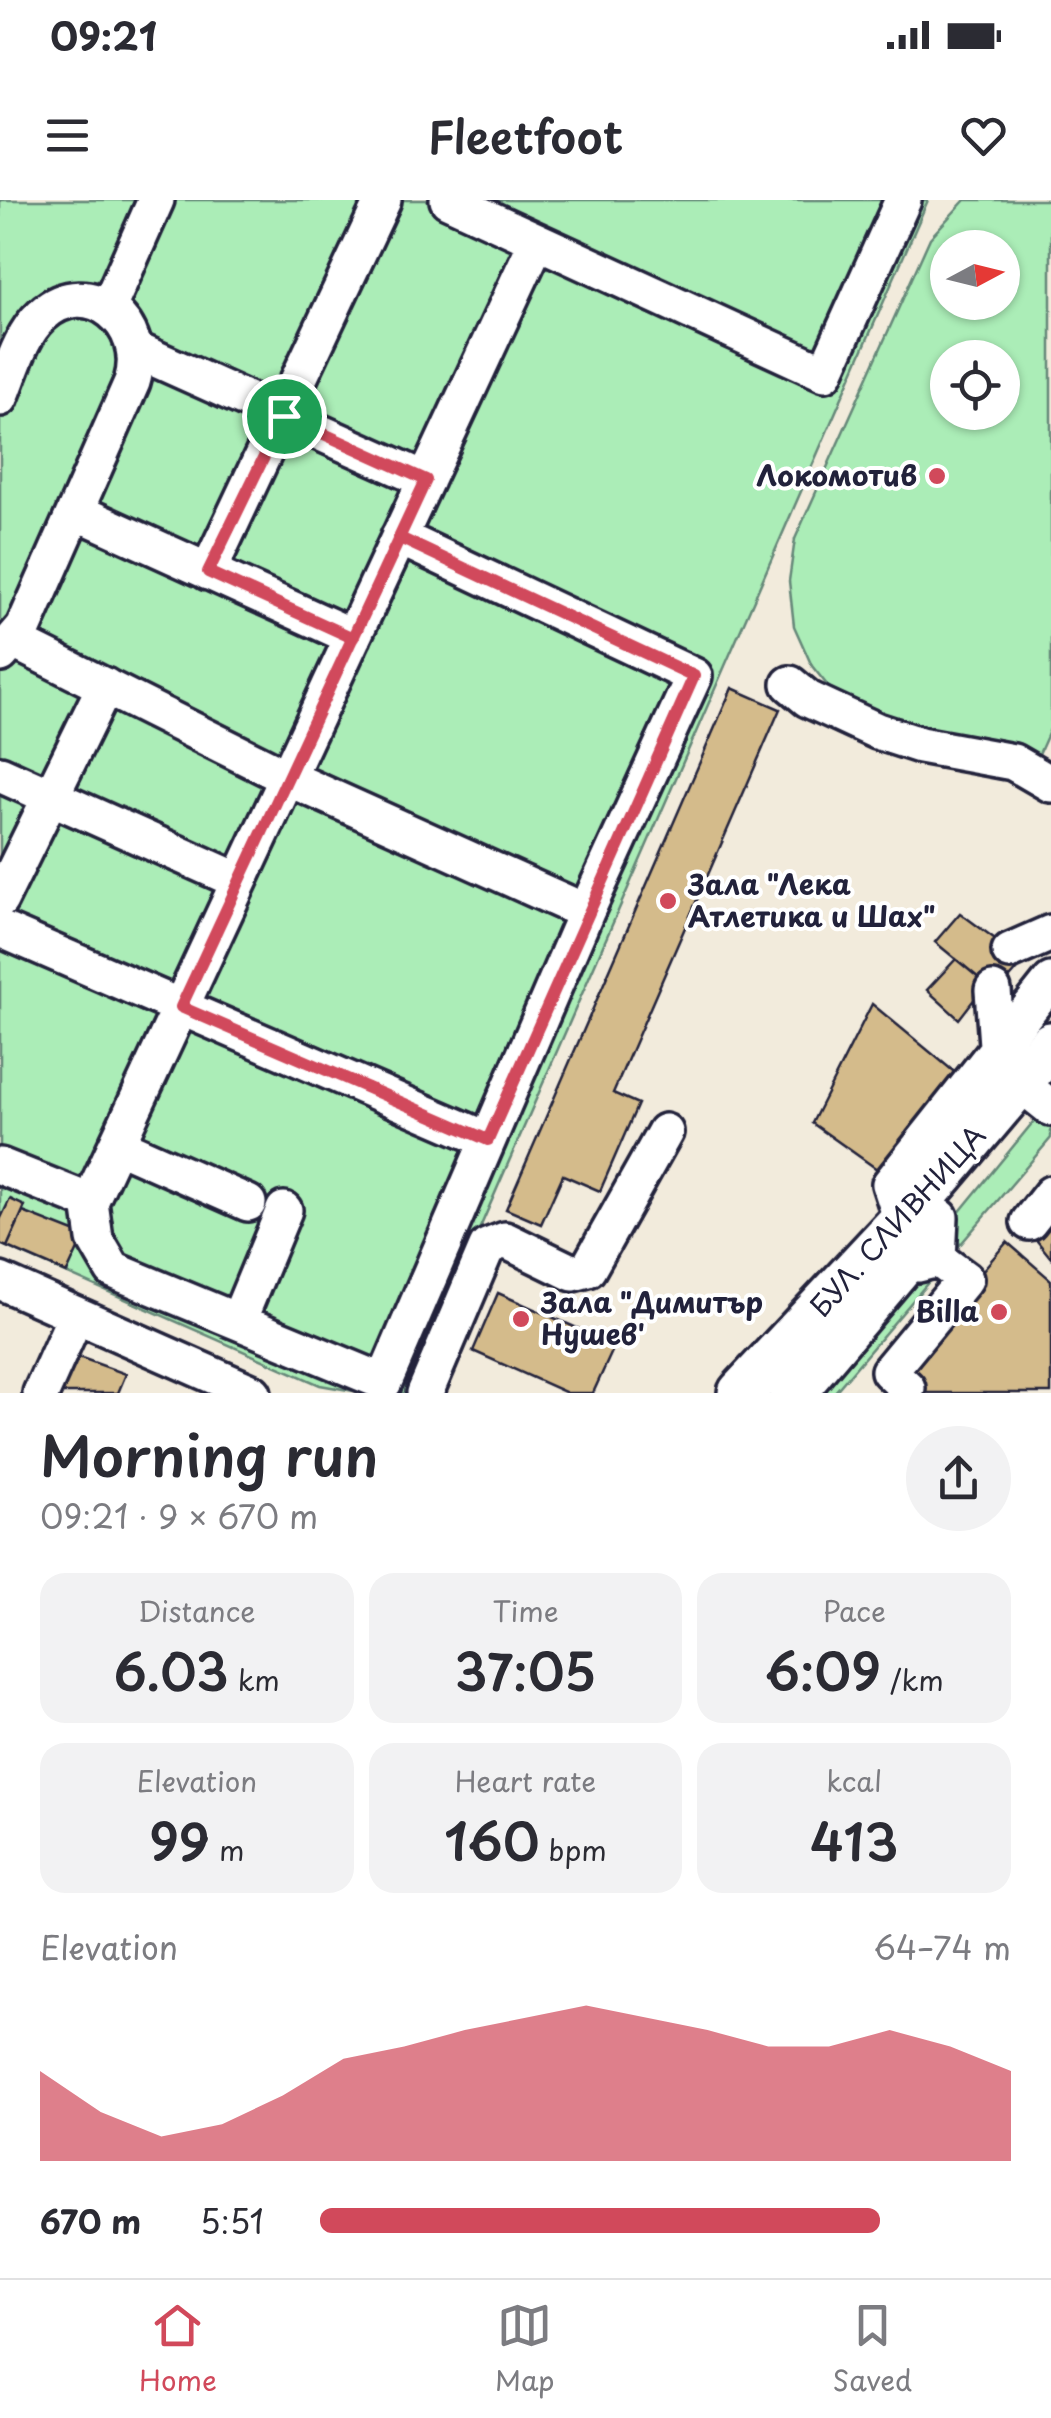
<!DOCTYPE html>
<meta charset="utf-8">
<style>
:root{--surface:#fff;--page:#f2f2f3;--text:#2b2b33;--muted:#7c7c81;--line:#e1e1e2;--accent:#d1495b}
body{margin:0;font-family:"Playpen Sans",sans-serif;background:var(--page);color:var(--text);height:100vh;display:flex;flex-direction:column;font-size:38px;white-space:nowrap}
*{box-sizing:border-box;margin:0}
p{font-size:32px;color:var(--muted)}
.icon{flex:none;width:55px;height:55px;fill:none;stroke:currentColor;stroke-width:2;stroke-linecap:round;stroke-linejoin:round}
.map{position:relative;height:1193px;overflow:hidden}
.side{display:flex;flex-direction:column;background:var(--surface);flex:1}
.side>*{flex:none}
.needle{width:65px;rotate:83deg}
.buttons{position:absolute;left:930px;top:30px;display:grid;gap:20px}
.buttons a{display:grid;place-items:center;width:90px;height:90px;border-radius:50%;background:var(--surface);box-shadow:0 2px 8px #0004;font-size:50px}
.pin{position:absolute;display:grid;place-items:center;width:85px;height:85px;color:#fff;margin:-42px;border:5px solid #fff;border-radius:50%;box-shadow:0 2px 10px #0007}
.round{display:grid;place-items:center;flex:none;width:105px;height:105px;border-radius:52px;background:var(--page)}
.overview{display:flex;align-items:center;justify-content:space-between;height:170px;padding:0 40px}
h1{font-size:55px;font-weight:600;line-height:75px}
.figures{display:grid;grid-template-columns:repeat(3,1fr);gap:15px;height:170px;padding:10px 40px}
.figures div{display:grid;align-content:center;border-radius:25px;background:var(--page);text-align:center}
.figures b{font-size:50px;font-weight:600}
.figures small{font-size:28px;font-weight:400}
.figures p{font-size:28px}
.chart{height:280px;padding:20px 40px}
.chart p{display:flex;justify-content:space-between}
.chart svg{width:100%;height:180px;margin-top:10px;fill:var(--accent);opacity:.7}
ul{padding:0 40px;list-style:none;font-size:32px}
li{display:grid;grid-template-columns:160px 120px 1fr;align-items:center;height:75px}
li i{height:25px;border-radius:12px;background:var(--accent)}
.status{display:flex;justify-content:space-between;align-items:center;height:70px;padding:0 50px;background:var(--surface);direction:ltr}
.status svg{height:28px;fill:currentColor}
header{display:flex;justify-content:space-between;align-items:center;height:130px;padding:0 40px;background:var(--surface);font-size:45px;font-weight:600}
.dock{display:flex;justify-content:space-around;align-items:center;height:140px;border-top:2px solid var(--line);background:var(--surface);font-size:28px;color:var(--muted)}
.dock a{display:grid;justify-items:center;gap:5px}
.dock .selected{color:var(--accent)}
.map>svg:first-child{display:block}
.green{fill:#abedb7;stroke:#668879;stroke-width:2.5;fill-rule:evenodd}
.building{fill:#d4bb8b;stroke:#22223b;stroke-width:2.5}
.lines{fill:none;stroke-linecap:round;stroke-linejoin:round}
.minor-casing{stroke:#22223b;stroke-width:42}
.major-casing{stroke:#22223b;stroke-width:52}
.minor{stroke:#fff;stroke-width:35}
.major{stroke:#fff;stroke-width:45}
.route-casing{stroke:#fff;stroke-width:20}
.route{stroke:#d1495b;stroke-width:12}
.poi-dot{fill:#d1495b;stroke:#fff;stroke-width:4}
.labels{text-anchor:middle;stroke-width:8;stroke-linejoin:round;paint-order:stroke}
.poi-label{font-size:28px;font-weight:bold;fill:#22223b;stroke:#fff;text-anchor:end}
.street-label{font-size:28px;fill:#22223b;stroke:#fff}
</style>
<div class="status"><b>09:21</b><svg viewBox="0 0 49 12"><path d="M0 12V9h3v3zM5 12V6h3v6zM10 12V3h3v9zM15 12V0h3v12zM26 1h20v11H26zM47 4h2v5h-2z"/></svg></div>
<header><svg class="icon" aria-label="menu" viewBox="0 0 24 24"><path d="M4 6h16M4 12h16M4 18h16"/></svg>Fleetfoot<svg class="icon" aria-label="heart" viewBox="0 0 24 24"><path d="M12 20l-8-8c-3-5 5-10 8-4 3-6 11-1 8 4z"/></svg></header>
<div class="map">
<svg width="1051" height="1193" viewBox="0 0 1051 1193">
<rect width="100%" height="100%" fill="#f2ebdc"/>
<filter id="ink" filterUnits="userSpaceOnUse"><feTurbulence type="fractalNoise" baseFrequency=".01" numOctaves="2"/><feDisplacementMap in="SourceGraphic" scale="20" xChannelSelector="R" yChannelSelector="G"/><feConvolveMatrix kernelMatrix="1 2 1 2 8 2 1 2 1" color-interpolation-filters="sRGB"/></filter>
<g filter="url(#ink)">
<path class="green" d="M0,0h928l-520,1193h-43l-45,-8 -320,-141z
M965,0h86v527l-17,38 -190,-64 -12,-10 -20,-25 -18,-40 -5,-45 6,-42 135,-301zM948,48h54v54h-54zM948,158h54v54h-54z
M1047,905l4,3v30l-217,255h-42l148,-157z"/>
<path class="building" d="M732,488l48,21 -167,384 25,11 -38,87 -37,-16 -22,49 -35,-15z
M960,713l65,48 -28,32 -62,-51z
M956,759l30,25 -27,35 -32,-29z
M872,804l92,76 -80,94 -72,-51z
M10,999l15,7 -18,41 -7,-3v-24z
M23,1012l61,24 -17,37 -60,-26z
M1051,1013v45l-18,-22z
M1007,1042l44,38v113h-148l7,-20 18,-21 -9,-8z
M498,1093l117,52 -22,48h-26l-94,-42z
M76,1156l50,18 -8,19h-63z"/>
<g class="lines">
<g class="minor-casing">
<path id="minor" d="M448,0l377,173 78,-173
M108,108l48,-108
M136,150l290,130
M0,198c11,-26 20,-63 42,-83 47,-43 108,10 90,67l-108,245 -23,27
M75,311l278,126
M399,337l295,139 -108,236 -202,470 -271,-112 -18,-31 -5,-37 447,-961
M208,372l175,-372
M16,442l272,136 298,134
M790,484l18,15 69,32 43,14 93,17 38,22
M0,574l239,107
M0,700l105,-214
M0,729l488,211
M1010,751l41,-18
M993,790l5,69
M1036,896l15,12
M117,945l131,58
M0,966l90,36
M902,1021l-12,-37 161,-203
M1029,1022l22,-28
M918,1064l20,-5 2,-42
M0,1081l253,112
M238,1121l46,-111
M907,1188l-18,-17 76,-92 -27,-20
M41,1193l35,-78
M425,1193l62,-146 18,-7 68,33 15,-4 77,-137"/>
</g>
<g class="major-casing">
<path id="major" d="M741,1193l161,-172 149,-176
M792,1193l128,-151"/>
</g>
<use href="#minor" class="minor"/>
<use href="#major" class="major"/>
</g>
</g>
<g class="lines" filter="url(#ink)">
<g class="route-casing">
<path id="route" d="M284,216l142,64c-81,176 -164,351 -245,527l307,133 206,-464 -294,-138 -47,100 -145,-66 76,-156"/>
</g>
<use href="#route" class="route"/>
</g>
<g class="poi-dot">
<circle cx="937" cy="276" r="10"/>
<circle cx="668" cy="701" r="10"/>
<circle cx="999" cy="1112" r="10"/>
<circle cx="521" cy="1119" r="10"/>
</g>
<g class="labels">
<g class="poi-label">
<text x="917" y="286">Локомотив</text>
<text x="688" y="695" text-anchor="start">Зала "Лека<tspan x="688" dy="32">Атлетика и Шах"</tspan></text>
<text x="541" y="1113" text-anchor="start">Зала "Димитър<tspan x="541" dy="32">Нушев'</tspan></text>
<text x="979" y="1122">Billa</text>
</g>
<g class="street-label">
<text transform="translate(898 1021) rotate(-48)" y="10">БУЛ. СЛИВНИЦА</text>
</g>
</g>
</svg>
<div class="buttons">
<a><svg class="needle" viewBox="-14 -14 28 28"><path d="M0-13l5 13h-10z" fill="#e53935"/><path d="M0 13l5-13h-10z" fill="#7c7c81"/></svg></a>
<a><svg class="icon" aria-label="locate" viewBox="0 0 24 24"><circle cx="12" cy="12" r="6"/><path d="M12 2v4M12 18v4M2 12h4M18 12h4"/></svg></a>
</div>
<div class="pin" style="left:284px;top:216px;background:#1e9e55"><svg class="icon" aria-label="arrive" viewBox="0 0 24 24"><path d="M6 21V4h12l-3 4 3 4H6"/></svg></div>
</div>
<section class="side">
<div class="overview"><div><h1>Morning run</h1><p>09:21 · 9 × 670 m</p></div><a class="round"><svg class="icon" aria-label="share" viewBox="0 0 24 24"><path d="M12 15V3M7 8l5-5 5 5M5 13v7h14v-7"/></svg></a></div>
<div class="figures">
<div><p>Distance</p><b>6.03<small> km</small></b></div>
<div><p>Time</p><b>37:05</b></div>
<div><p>Pace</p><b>6:09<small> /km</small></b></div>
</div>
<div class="figures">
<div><p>Elevation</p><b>99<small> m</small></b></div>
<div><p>Heart rate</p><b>160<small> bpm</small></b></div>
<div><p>kcal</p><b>413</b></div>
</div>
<div class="chart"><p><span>Elevation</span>64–74 m</p>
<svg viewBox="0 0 160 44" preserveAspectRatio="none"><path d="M0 44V22L10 32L20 38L30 35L40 28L50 19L60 16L70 12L80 9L90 6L100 9L110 12L120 16L130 16L140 12L150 16L160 22V44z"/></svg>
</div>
<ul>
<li><b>670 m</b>5:51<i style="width:81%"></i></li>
</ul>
</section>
<nav class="dock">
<a class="selected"><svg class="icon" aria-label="home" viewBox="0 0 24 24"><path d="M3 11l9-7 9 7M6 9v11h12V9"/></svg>Home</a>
<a><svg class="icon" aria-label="map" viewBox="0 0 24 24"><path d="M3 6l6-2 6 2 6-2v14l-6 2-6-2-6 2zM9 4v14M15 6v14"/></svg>Map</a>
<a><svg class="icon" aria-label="saved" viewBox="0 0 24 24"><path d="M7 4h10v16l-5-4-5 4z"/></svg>Saved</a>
</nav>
